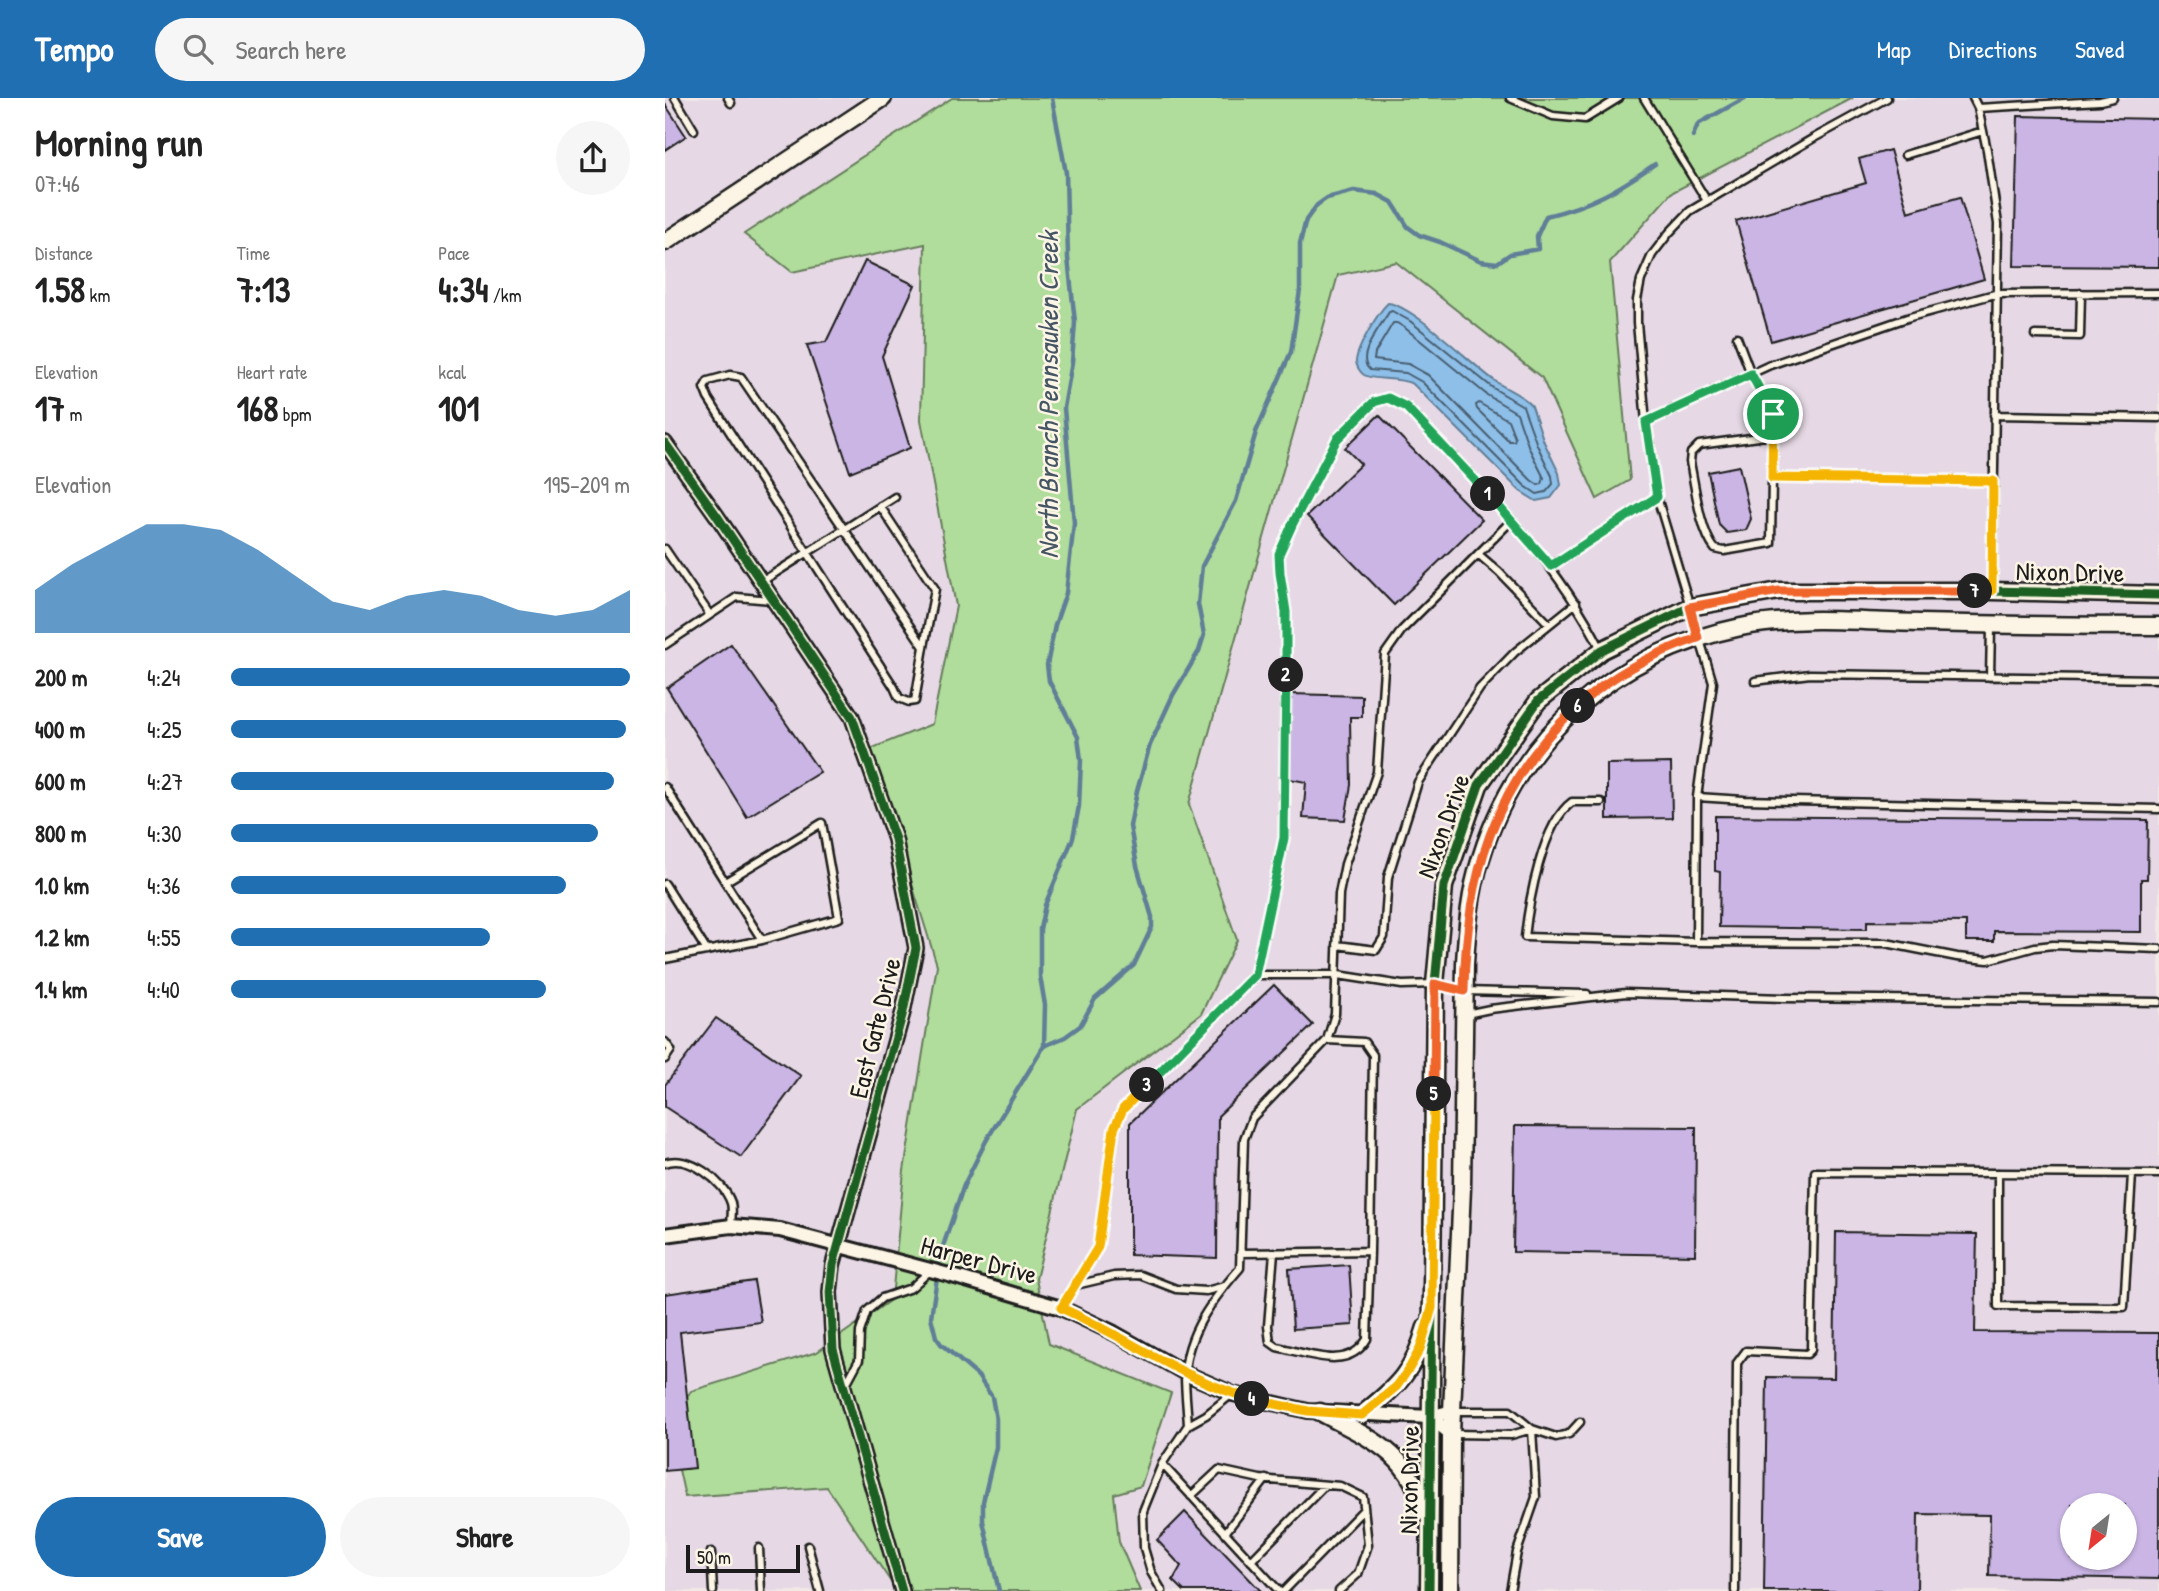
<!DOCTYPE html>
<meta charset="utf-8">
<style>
:root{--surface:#fff;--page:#f6f6f6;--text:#222;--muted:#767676;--accent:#1f6fb2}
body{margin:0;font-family:"Patrick Hand",sans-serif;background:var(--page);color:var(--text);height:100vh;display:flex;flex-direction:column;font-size:26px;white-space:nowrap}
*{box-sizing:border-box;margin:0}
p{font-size:23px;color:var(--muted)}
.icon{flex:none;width:38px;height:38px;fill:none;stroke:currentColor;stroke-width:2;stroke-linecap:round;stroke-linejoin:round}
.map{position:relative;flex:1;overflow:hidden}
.drawer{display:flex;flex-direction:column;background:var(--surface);width:665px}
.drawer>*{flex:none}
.needle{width:46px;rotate:210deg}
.fabs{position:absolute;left:1395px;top:1395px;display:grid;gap:14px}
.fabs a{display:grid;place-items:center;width:77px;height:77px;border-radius:50%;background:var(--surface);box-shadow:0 2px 5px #0004;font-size:35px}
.scale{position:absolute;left:21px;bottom:18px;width:114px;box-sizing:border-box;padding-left:7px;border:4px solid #1c1c1c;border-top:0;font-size:19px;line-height:24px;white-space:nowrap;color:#1c1c1c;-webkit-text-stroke:5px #fcf5e5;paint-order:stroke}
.pin{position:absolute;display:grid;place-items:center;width:60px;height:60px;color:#fff;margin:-30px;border:4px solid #fff;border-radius:50%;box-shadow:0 2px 7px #0007}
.km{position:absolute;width:35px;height:35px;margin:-18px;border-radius:50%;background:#222;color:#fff;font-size:19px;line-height:35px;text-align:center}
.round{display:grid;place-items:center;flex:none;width:74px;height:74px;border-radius:37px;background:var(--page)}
.head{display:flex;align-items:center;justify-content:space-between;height:119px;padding:0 35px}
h1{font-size:38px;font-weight:800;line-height:52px}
.stats{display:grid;grid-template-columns:repeat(3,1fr);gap:10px;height:119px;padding:7px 35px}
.stats div{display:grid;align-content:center}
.stats b{font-size:35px;font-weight:800}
.stats small{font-size:19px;font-weight:400}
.stats p{font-size:19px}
.chart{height:196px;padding:14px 35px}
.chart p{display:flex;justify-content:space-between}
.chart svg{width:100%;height:126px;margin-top:7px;fill:var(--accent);opacity:.7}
.action{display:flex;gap:14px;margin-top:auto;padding:14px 35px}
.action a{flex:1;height:80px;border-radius:42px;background:var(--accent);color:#fff;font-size:28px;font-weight:800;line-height:80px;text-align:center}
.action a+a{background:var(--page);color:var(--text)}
ul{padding:0 35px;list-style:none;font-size:23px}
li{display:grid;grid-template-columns:112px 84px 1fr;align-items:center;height:52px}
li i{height:18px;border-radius:9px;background:var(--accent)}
header{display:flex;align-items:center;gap:42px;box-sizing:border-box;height:98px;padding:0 35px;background:var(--accent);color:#fff}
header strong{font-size:33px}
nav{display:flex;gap:38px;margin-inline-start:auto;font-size:24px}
.search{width:490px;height:63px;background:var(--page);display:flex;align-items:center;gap:18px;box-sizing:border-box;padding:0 24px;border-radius:38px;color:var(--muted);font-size:26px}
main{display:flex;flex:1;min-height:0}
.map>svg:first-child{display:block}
.built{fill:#e6d9e5;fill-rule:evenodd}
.green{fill:#b0dd9b;stroke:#667c5c;stroke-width:2}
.water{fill:#8dbfe9;stroke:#607e97;stroke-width:2}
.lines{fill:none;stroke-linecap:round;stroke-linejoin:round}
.shore{stroke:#495d6e;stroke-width:2}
.stream{stroke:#607e97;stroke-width:4.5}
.building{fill:#cab5e5;stroke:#1c1c1c;stroke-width:2;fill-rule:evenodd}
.service-casing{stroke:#1c1c1c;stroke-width:11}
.minor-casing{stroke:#1c1c1c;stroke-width:18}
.tertiary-casing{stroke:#1c1c1c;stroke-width:21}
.service{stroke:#fcf5e5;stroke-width:6}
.minor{stroke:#fcf5e5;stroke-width:12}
.tertiary{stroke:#fcf5e5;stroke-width:16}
.cycleway-casing{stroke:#fcf5e5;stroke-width:13}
.cycleway{stroke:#1b5e20;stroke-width:9}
.split-1-casing{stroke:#fff;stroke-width:14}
.split-2-casing{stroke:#fff;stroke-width:14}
.split-3-casing{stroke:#fff;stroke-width:14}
.split-4-casing{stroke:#fff;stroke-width:14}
.split-5-casing{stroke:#fff;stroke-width:14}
.split-6-casing{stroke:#fff;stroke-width:14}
.split-7-casing{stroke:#fff;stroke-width:14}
.split-8-casing{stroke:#fff;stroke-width:14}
.split-1{stroke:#22a559;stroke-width:9}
.split-2{stroke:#22a559;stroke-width:9}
.split-3{stroke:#22a559;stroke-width:9}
.split-4{stroke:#f5b400;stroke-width:9}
.split-5{stroke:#f5b400;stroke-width:9}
.split-6{stroke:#f0652b;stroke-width:9}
.split-7{stroke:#f0652b;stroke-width:9}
.split-8{stroke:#f5b400;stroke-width:9}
.labels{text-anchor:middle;stroke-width:5;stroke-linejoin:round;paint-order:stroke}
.street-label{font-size:26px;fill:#1c1c1c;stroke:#fcf5e5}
.water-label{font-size:28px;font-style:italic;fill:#445564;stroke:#fcf5e5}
</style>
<header>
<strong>Tempo</strong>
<div class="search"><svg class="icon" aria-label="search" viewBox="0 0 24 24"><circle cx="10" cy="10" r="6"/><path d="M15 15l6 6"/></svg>Search here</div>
<nav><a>Map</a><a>Directions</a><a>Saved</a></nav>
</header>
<main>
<section class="drawer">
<div class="head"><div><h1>Morning run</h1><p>07:46</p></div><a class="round"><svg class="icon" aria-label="share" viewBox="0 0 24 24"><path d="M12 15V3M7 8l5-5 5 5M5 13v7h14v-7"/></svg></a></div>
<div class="stats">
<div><p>Distance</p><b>1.58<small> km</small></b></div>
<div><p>Time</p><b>7:13</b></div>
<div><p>Pace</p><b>4:34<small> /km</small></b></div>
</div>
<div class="stats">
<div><p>Elevation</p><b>17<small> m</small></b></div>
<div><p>Heart rate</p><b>168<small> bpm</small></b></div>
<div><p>kcal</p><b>101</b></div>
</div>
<div class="chart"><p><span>Elevation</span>195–209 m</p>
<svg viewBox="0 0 160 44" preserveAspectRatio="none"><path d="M0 44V29L10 20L20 13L30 6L40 6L50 8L60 15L70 24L80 33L90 36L100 31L110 29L120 31L130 36L140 38L150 36L160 29V44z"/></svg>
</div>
<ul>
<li><b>200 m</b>4:24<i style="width:100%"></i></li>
<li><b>400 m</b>4:25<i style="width:99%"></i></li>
<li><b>600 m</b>4:27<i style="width:96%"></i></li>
<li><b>800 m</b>4:30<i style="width:92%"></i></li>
<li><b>1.0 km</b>4:36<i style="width:84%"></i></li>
<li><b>1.2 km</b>4:55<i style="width:65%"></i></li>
<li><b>1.4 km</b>4:40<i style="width:79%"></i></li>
</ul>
<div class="action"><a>Save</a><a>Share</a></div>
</section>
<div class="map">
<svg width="1494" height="1493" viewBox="0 0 1494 1493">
<rect width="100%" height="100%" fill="#f2e8e5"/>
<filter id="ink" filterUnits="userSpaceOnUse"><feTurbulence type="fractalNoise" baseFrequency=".0143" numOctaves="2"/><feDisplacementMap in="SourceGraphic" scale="14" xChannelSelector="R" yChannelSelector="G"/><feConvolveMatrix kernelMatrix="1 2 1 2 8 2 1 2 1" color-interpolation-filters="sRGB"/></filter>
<g filter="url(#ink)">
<path class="built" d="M0,0h1494v1493h-1494zM1407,1407h53v53h-53z"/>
<path class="green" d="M287,0h901l-182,95 -61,69 20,218 -33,19 -55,-121 -146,-116 -58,13 -149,529 48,136 -36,74 -124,95 -41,170 13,65 122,49 -30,93 -27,8 5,48 21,49h-243l-70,-104 -142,10 -16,-73 22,-33 126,-39 75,-53 12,-128 33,-206 -67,-216 62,-25 24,-118 -35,-186 4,-176 -133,28 -48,-38z"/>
<path class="water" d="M723,205c26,3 83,61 107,78 12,9 27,13 37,25l12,36 15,31 2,12 -10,13 -15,3 -16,-10 -107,-107c-16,-8 -39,-3 -49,-9 -4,-3 -8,-9 -8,-14 1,-13 22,-49 32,-58z"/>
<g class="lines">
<path class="shore" d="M727,213l18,10 83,67 30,18 14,39 15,31 1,8 -7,8 -9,2 -12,-8 -103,-104 -16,-9 -36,-3c-16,-13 11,-44 19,-58z
M728,225h4l8,5 82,67 30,18 12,35 15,30 -2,6 -4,1 -7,-5 -103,-105 -20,-11 -34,-4 1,-7z
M814,305l29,17 7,18 -1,3h-5l-32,-32 -1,-4z"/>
<path class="stream" d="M1028,38l5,-12 47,-26
M379,948l21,-9 15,-11 15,-27 39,-34 18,-38v-10l-15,-51 -7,-40 7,-35 13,-46 23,-50 26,-44 5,-16 -6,-31 4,-38 34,-65 20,-69 35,-80 9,-62v-47l6,-23 11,-15 10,-7 27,-7 23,3 15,8 16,25 11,8 21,7 41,19 16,2 13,-9 28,-5 -1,-13 9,-20c46,-11 70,-25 109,-52
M334,1493l-16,-70v-19l13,-55v-28l-4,-22 -14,-21 -37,-32 -5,-7 -5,-20 10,-65 23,-67 22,-44 58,-95 1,-41 -5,-29v-47l5,-24 28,-67 6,-32 2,-46 -3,-23 -29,-56 -2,-16 8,-40 11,-32 8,-70 -10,-115 8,-46 3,-40 -7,-64 -2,-85 -14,-75"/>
</g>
<path class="building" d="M0,6l21,32 -21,14z
M1353,18l141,3v148l-145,-1z
M1225,52l18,62 52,-15 24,82 -213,62 -35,-120 130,-38 -7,-24z
M200,163l50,24 -33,71 28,92 -60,24 -43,-127 19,-3z
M714,317l103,105 -88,85 -87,-89 54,-52 -16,-16z
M1074,368l12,53 -5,11 -19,3 -8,-8 -11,-53z
M66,546l89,128 -73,45 -80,-129z
M626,596l71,2v21h-12l1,68 -6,35 -42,-2 3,-36 -16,-3z
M1006,665l1,55 -65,1v-55z
M1050,718l433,4 -1,59h-6v53l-147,-1v10h-28v-19l-99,-1v8l-148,-2 1,-55 -5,-1z
M609,887l39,40 -95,91 -1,142 -87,-3v-132z
M51,920l85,58 -60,81 -76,-50v-22z
M850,1028l181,1 -1,128 -182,-3z
M1171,1134l141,2 -2,98 184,1v246l-170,-3 1,-61 -72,-1 -1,77h-153l3,-214 67,1zM1407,1407h53v53h-53z
M684,1167l4,60 -60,4 -4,-60z
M89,1183l7,41 -81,10 15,136 -30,3v-177z
M520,1414l76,79h-77l-11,-11 8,-14 -24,-26z"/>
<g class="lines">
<g class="service-casing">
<path id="service" d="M10,0l19,32
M63,0l3,5
M845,0l43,18 32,3 34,-21
M979,0l63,103
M1222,0l-75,41 -122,72 -21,22 -17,22 -11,25 -4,20v23l9,99 11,75 56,186 -16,114 -1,145 190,1 71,14 31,3 47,-13 18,-2 106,4
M1308,0l5,10 9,42 11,74 -6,365
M1313,10l122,-7 13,-3
M1240,57l78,-24
M1370,237l45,1 1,-43
M1072,239l14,37 22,40 -1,64 221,3
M65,277l11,2 183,270 -9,54 -6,1 -10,-4 -5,-11 -186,-289 -4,-10 4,-7z
M1329,317l165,3
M981,324l124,-57 140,-48 85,-23 164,-1
M1107,380l-1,65 -47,8 -9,-2c-15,-18 -20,-63 -25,-87l1,-9 8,-8 74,-10
M215,408l55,83 -11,58
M0,451l45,66
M813,456l21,18 49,51
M886,468l106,-69
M96,484l134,-85
M0,547l72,-48 34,3
M1325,579l1,-50
M1090,583l55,-7 349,5
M0,689l97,153 -97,19
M1032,699l47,3 415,9
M936,704h-29c-30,22 -43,99 -47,135l171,5
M60,784l97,-59 17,95 -77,22
M0,786l42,67
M672,847l39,5 8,-13 4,-60 30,-95 62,-94 35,-36 61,-49
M590,877h83l64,10 33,-1 29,7 123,3
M801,916l24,-5 136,-16 158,5 375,4
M0,944l6,8 -6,9
M0,1065c23,-9 59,18 66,40 2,7 0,16 0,23
M1333,1075v133l126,1 8,-133
M609,1154l-6,74 2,16 7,5c31,6 71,25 90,-8l3,-88
M575,1155l130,-2 3,-196 -9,-13 -37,-2
M411,1187l38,-9 26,-1 36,14 30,2 19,-5
M396,1210l37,-61 16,-118 9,-20 132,-134 29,-137 2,-226 -6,-39 -1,-19 14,-31 44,-84 37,-37 14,-4 18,9c72,76 148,148 195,242
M180,1288l14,-26 1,-28 7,-21 15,-13 29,-10 20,-18
M789,1313h56l22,18 24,8 13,-3 11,-12
M523,1327c-1,-17 -3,-34 -3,-50 1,-42 29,-77 55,-107l4,-129 8,-21 75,-78 8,-26 4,-120 6,-30 32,-92 8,-118 17,-24 110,-110
M788,1336l58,1 21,-6
M497,1366l117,127
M526,1398l28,-26 41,9 80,7 23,11 5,48 -10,29 -19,17
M560,1435l41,-54
M143,1448l12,45
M94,1450l2,43
M46,1454l2,39
M586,1463l74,-76
M497,1493l-11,-19 -7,-24 -1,-37 19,-47 26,-39 18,-10 26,-21
M619,1493l80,-82
M845,1493l7,-39 19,-55 -4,-68
M1070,1493l2,-228 9,-12 61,3 4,-4 4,-178 344,2"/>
</g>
<g class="minor-casing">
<path id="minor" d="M0,345l52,73 135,201 43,122 21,109 -13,64 -70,253 -3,27 3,57 69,242
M0,1137l66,-9 49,4 169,45 112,33 53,25 71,40 48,21 75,17 122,6
M786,1336l-21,-17 22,-6"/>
</g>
<g class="tertiary-casing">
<path id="tertiary" d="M0,144l218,-144
M655,1314c49,26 91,41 104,100
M697,1317c36,-30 51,-42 64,-88
M764,1493l6,-607 9,-98 35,-101 59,-84 64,-51 88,-43 89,-16h213l167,4
M785,1493l1,-157 11,-246 3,-225c2,-36 5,-71 16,-105 38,-123 134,-205 260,-231 58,-12 120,-5 179,-4 80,2 159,3 239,3"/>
</g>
<use href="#service" class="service"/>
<use href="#minor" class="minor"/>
<use href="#tertiary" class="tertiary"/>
<g class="cycleway-casing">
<path id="cycleway" d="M0,345l52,73 135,201 43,122 21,109 -13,64 -70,253 -3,27 3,57 69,242
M764,1493l6,-607 9,-98 35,-101 59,-84 64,-51 88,-43 89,-16h213l167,4"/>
</g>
<use href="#cycleway" class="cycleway"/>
</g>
</g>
<g class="lines" filter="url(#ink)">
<g class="split-1-casing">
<path id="split-1" d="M823,396l63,72 106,-69 -11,-75 105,-48 22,40"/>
</g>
<g class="split-2-casing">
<path id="split-2" d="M621,577v-63l-6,-39 -1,-19 14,-31 44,-84 37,-37 14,-4 18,9 82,87"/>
</g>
<g class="split-3-casing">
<path id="split-3" d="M482,987l108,-110 29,-137 2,-163"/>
</g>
<g class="split-4-casing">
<path id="split-4" d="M482,987l-24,24 -9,20 -16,118 -37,61c65,28 122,72 191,91"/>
</g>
<g class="split-5-casing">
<path id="split-5" d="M587,1301l56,12 54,4 35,-29 13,-19 10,-18 12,-41 2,-214"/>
</g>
<g class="split-6-casing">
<path id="split-6" d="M769,996l1,-110 29,7c2,-111 29,-209 114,-285"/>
</g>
<g class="split-7-casing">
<path id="split-7" d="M913,608c35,-32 75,-53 120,-68l-8,-31 89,-16h196"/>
</g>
<g class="split-8-casing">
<path id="split-8" d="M1108,316l-1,64 221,3 -1,110h-17"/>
</g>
<use href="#split-1" class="split-1"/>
<use href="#split-2" class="split-2"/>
<use href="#split-3" class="split-3"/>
<use href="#split-4" class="split-4"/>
<use href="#split-5" class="split-5"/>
<use href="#split-6" class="split-6"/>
<use href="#split-7" class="split-7"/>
<use href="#split-8" class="split-8"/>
</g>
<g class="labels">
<g class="street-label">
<text transform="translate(1405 474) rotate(1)" y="9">Nixon Drive</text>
<text transform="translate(778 728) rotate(-70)" y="9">Nixon Drive</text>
<text transform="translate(210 930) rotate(-76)" y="9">East Gate Drive</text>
<text transform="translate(314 1162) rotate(15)" y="9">Harper Drive</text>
<text transform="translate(744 1382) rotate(-89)" y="9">Nixon Drive</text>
</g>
<g class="water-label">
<text transform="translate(383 297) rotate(-90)" y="10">North Branch Pennsauken Creek</text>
</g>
</g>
</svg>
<div class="fabs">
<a><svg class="needle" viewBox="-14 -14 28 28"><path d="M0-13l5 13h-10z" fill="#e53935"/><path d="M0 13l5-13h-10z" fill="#767676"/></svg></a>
</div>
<div class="scale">50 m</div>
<div class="pin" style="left:1108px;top:316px;background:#1e9e55"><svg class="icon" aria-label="arrive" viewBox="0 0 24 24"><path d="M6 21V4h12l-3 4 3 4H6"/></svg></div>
<b class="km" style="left:823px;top:396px">1</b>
<b class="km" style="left:621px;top:577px">2</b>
<b class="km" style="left:482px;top:987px">3</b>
<b class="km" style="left:587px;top:1301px">4</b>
<b class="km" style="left:769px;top:996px">5</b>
<b class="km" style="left:913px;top:608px">6</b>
<b class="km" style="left:1310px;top:493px">7</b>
</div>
</main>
